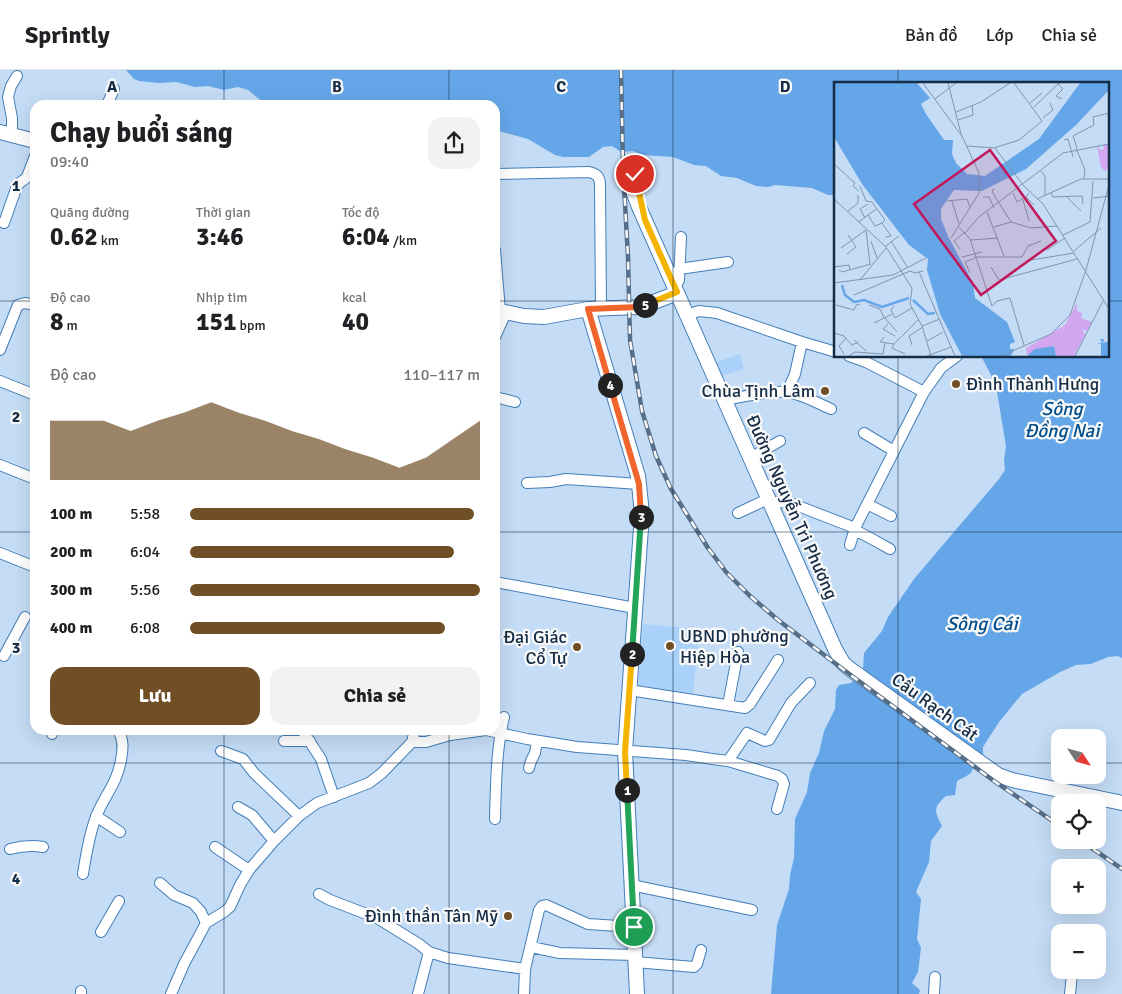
<!DOCTYPE html>
<html lang="vi">
<meta charset="utf-8">
<style>
:root{--surface:#fff;--page:#f2f2f2;--text:#202124;--muted:#757577;--line:#e0e0e0;--accent:#704f26}
body{margin:0;font-family:Signika,sans-serif;background:var(--page);color:var(--text);height:100vh;display:flex;flex-direction:column;font-size:19px;white-space:nowrap}
*{box-sizing:border-box;margin:0}
p{font-size:16px;color:var(--muted)}
.icon{flex:none;width:28px;height:28px;fill:none;stroke:currentColor;stroke-width:2;stroke-linecap:round;stroke-linejoin:round}
.map{position:relative;flex:1;overflow:hidden}
.side{position:absolute;left:30px;top:30px;width:470px;height:635px;display:flex;flex-direction:column;background:var(--surface);border-radius:15px;box-shadow:0 5px 20px #0002}
.side>*{flex:none}
.needle{width:32px;rotate:126deg}
.fabs{position:absolute;left:1051px;top:659px;display:grid;gap:10px}
.fabs a{display:grid;place-items:center;width:55px;height:55px;border-radius:10px;background:var(--surface);box-shadow:0 5px 20px #0002;font-size:25px}
.pin{position:absolute;display:grid;place-items:center;width:42px;height:42px;color:#fff;margin:-21px;border:2px solid #fff;border-radius:50%;box-shadow:0 1px 5px #0007}
.km{position:absolute;width:25px;height:25px;margin:-12px;border-radius:50%;background:#222;color:#fff;font-size:14px;line-height:25px;text-align:center}
.round{display:grid;place-items:center;flex:none;width:52px;height:52px;border-radius:15px;background:var(--page)}
.summary{display:flex;align-items:center;justify-content:space-between;height:85px;padding:0 20px}
h1{font-size:28px;font-weight:700;line-height:38px}
.figures{display:grid;grid-template-columns:repeat(3,1fr);gap:8px;height:85px;padding:5px 20px}
.figures div{display:grid;align-content:center}
.figures b{font-size:25px;font-weight:700}
.figures small{font-size:14px;font-weight:400}
.figures p{font-size:14px}
.chart{height:140px;padding:10px 20px}
.chart p{display:flex;justify-content:space-between}
.chart svg{width:100%;height:90px;margin-top:5px;fill:var(--accent);opacity:.7}
.cta{display:flex;gap:10px;margin-top:auto;padding:10px 20px}
.cta a{flex:1;height:58px;border-radius:15px;background:var(--accent);color:#fff;font-size:20px;font-weight:700;line-height:58px;text-align:center}
.cta a+a{background:var(--page);color:var(--text)}
ul{padding:0 20px;list-style:none;font-size:16px}
li{display:grid;grid-template-columns:80px 60px 1fr;align-items:center;height:38px}
li i{height:12px;border-radius:6px;background:var(--accent)}
header{display:flex;align-items:center;gap:30px;box-sizing:border-box;height:70px;padding:0 25px;background:var(--surface);border-bottom:1px solid var(--line)}
header strong{font-size:24px}
nav{display:flex;gap:28px;margin-inline-start:auto;font-size:18px}
.map>svg:first-child{display:block}
.built{fill:#aad1fa}
.water{fill:#65a6e9}
.lines{fill:none;stroke-linecap:round;stroke-linejoin:round}
.street-casing{stroke:#447eb8;stroke-width:12}
.secondary-casing{stroke:#447eb8;stroke-width:16}
.street{stroke:#fff;stroke-width:10}
.secondary{stroke:#fff;stroke-width:14}
.rail-casing{stroke:#566e87;stroke-width:4.5}
.rail{stroke:#fafafa;stroke-width:2.5;stroke-dasharray:8;stroke-linecap:butt}
.split-1-casing{stroke:#fff;stroke-width:10}
.split-2-casing{stroke:#fff;stroke-width:10}
.split-3-casing{stroke:#fff;stroke-width:10}
.split-4-casing{stroke:#fff;stroke-width:10}
.split-5-casing{stroke:#fff;stroke-width:10}
.split-6-casing{stroke:#fff;stroke-width:10}
.split-1{stroke:#22a559;stroke-width:6}
.split-2{stroke:#f5b400;stroke-width:6}
.split-3{stroke:#22a559;stroke-width:6}
.split-4{stroke:#f0652b;stroke-width:6}
.split-5{stroke:#f0652b;stroke-width:6}
.split-6{stroke:#f5b400;stroke-width:6}
.grid{fill:none;stroke:#142c45;stroke-width:1;stroke-opacity:0.55}
.poi-dot{fill:#704f26;stroke:#fafafa;stroke-width:2}
.labels{text-anchor:middle;stroke-width:4.5;stroke-linejoin:round;paint-order:stroke}
.poi-label{font-size:18px;fill:#142c45;stroke:#fafafa;text-anchor:end}
.street-label{font-size:18px;fill:#142c45;stroke:#fafafa}
.water-label{font-size:19px;font-style:italic;fill:#014e8b;stroke:#fafafa}
.inset-river{fill:none;stroke:#65a6e9;stroke-width:2.5}
.inset-road{fill:none;stroke:#7e96af;stroke-width:1}
.view{fill:#c2185b;fill-opacity:0.15;stroke:#c2185b;stroke-width:2.5}
.inset-edge{fill:none;stroke:#142c45;stroke-width:2.5}
.grid-label{font-size:16px;text-anchor:middle;font-weight:bold;fill:#142c45;stroke:#fafafa;stroke-width:4.5;stroke-linejoin:round;paint-order:stroke}
</style>
<header>
<strong>Sprintly</strong>
<nav><a>Bản đồ</a><a>Lớp</a><a>Chia sẻ</a></nav>
</header>
<div class="map">
<svg width="1122" height="924" viewBox="0 0 1122 924">
<rect width="100%" height="100%" fill="#c4dcf5"/>
<path class="built" d="M740,284l4,15 -26,8 -6,-13z
M643,554l56,5 -6,68 -55,-9z"/>
<path class="water" d="M126,0h996v588l-4,-2 -10,1 -17,7 -15,1 -16,7 -38,22 -23,28 -16,25v8l-7,5c-3,14 -7,15 -19,21l-2,14 -9,1c-13,12 -12,14 -4,30l-11,15 -2,21 -13,30 5,7 -4,40 4,9 -3,24 -6,11 8,7 -1,4h-148l6,-69 12,-36 1,-14 4,-17 1,-39 12,-27 3,-19 9,-20 5,-22 11,-22 1,-19 3,-5 12,-2 9,-9 3,-5 1,-16 18,-22 6,-14 26,-38 85,-100 6,-9 -1,-10 2,-14 -9,-54 -6,-17 -10,-19h127v-272h-272v111h-8l-16,-7 -37,-3 -7,2 -12,-1 -19,-8 -16,-2 -15,-10 -12,-1 -21,-8 -30,-2 -10,-4 -12,1 -9,-6 -9,1 -14,10h-26l-8,-2 -27,-16 -33,-9v-25h-94l-5,-2 -10,2h-113l-9,-2 -16,-13 -10,-3 -14,3 -16,-4 -13,1 -19,-5 -17,1 -20,-2 -5,-2z"/>
<g class="lines">
<g class="street-casing">
<path id="street" d="M107,35l7,-16
M12,65v-17l-4,-21 3,-11 6,-10
M495,104l93,-2c8,1 12,5 12,13l1,124
M4,153l13,-37c3,-5 7,-5 10,-9l8,-21
M495,180l5,61
M679,199l49,-7
M675,217l4,-7 2,-43
M687,245l12,-4 18,2 85,29 34,10
M495,267l9,-20
M0,280l18,-45 7,-2 10,2
M849,286l17,6 58,30
M0,311l35,14
M787,322l8,-18 7,-32
M495,327l20,5
M724,330c17,-3 48,-10 63,-8 15,2 30,11 44,17
M864,363l30,18
M750,388l30,-17
M0,395l35,14
M527,413l23,-1 16,-3 73,5
M770,433l16,-1 7,2 62,24 69,-136 17,-24 16,-12
M867,434l24,12
M738,443l30,-14
M855,460l17,9 18,10
M850,475l5,-17
M0,483l35,14
M495,512l140,26
M4,586l21,-39
M629,620l116,18 5,-4 28,-44
M728,635l10,-53
M302,660l19,29 13,38
M52,664l1,-4
M284,671h26
M412,672h14l24,-7 36,-5 41,9 50,8 109,8 26,4 16,2 50,15 4,3 2,5 -7,25
M221,681l22,8 11,14 45,43
M728,691l19,-28 18,8 4,-1 22,-37 19,-20
M529,698l2,-7 4,-8 2,-12
M238,737l14,8 22,26
M96,746l24,16
M495,749c1,-34 1,-69 9,-102
M215,777l34,23
M10,779c12,-3 21,-4 33,-2
M83,804c3,-19 6,-39 13,-57 8,-21 21,-33 25,-57 2,-10 3,-20 -3,-30
M160,813l14,12 19,8 8,9 5,11
M631,815l121,25
M319,824l11,6 47,18 42,26 10,8 19,6 77,11
M101,862l18,-31
M531,877l29,6 75,2
M635,892l59,5 3,-3 4,-14
M81,924v-3
M171,924l13,-30 22,-41 18,-11 6,-5 10,-22 9,-15 25,-29 25,-25 18,-13 52,-20 13,-10 30,-31 3,-12
M418,924l11,-42
M524,924l1,-25 14,-59 3,-4 4,-1 42,19 46,3
M934,924l1,-17
M1070,924l2,-20 -1,-4"/>
</g>
<g class="secondary-casing">
<path id="secondary" d="M0,62l35,9
M629,98l4,23 6,16 196,442 8,14 7,6 148,106 14,5 110,23
M588,239l50,167 1,8 3,30 -17,237 12,243
M495,240l29,6 20,1 44,-8 51,-2 15,-5 23,-9"/>
</g>
<use href="#street" class="street"/>
<use href="#secondary" class="secondary"/>
<g class="rail-casing">
<path id="rail" d="M621,0l2,98 5,89 2,83 12,71 14,45 15,33 37,59 18,24 24,24 28,24 70,53 146,108 66,45
M1080,770l42,29"/>
</g>
<use href="#rail" class="rail"/>
</g>
<g class="lines">
<g class="split-1-casing">
<path id="split-1" d="M627,720l7,137"/>
</g>
<g class="split-2-casing">
<path id="split-2" d="M627,720l-2,-38 7,-98"/>
</g>
<g class="split-3-casing">
<path id="split-3" d="M632,584l9,-137"/>
</g>
<g class="split-4-casing">
<path id="split-4" d="M610,315l29,99 2,33"/>
</g>
<g class="split-5-casing">
<path id="split-5" d="M610,315l-22,-76 51,-2 6,-2"/>
</g>
<g class="split-6-casing">
<path id="split-6" d="M635,104l10,46 32,72 -32,13"/>
</g>
<use href="#split-1" class="split-1"/>
<use href="#split-2" class="split-2"/>
<use href="#split-3" class="split-3"/>
<use href="#split-4" class="split-4"/>
<use href="#split-5" class="split-5"/>
<use href="#split-6" class="split-6"/>
</g>
<path class="grid" d="M224,0v35M449,0v35M673,0v924M898,0v14M0,231h35M495,231h341M1108,231h14M898,286v638M0,462h35M495,462h627M224,660v264M449,660v264M0,693h1060M1098,693h24"/>
<g class="poi-dot">
<circle cx="956" cy="314" r="5"/>
<circle cx="825" cy="321" r="5"/>
<circle cx="670" cy="576" r="5"/>
<circle cx="577" cy="577" r="5"/>
<circle cx="508" cy="846" r="5"/>
</g>
<g class="labels">
<g class="poi-label">
<text x="966" y="320" text-anchor="start">Đình Thành Hưng</text>
<text x="815" y="327">Chùa Tịnh Lâm</text>
<text x="680" y="572" text-anchor="start">UBND phường<tspan x="680" dy="21">Hiệp Hòa</tspan></text>
<text x="567" y="573">Đại Giác<tspan x="567" dy="21">Cổ Tự</tspan></text>
<text x="498" y="852">Đình thần Tân Mỹ</text>
</g>
<g class="street-label">
<text transform="translate(792 437) rotate(66)" y="6">Đường Nguyễn Tri Phương</text>
<text transform="translate(935 637) rotate(36)" y="6">Cầu Rạch Cát</text>
</g>
<g class="water-label">
<text x="1062" y="345">Sông<tspan x="1062" dy="22">Đồng Nai</tspan></text>
<text x="982" y="560">Sông Cái</text>
</g>
</g>
<g transform="translate(834 12)">
<rect width="275" height="275" fill="#c4dcf5"/>
<path d="M275,62v24l-4,3 -4,-4 -4,-21 4,4 3,-1 -1,-4zM243,221v8l5,2 -1,5 11,4 -5,9 -5,-2 3,6 -11,21h-18l-2,-10 -27,9 -1,-7 39,-23z" fill="#d3a6f2"/>
<path d="M0,1h83l13,15 -9,6 5,10 18,26h9l-1,14 4,9 11,11 18,2 54,-37 41,-56h29v7l-33,35 -50,44 -44,22 -28,-1 -13,19v10l7,17 25,47 2,15 32,24 8,20 -5,2v5h4l-3,7h-49l-22,-42 -13,-44 1,-11 -19,-14 -47,-61 -28,-47zM266,257h4l-1,4 6,-2v15h-8v-12l-4,-1h5zM220,264l2,10h-29l8,-7z" fill="#65a6e9"/>
<path class="inset-river" d="M8,203l3,10 9,7 10,-2 18,7 27,-9M79,218l15,14 7,-1"/>
<path class="inset-road" d="M89,1l38,52M114,1l13,51 18,39v20l-28,45M224,2l5,5 -7,7 6,3M101,17l21,-16M196,21l12,-10M200,25l25,-24M122,30l25,-10 29,-19M209,36l10,-8 -3,-7M124,38l15,-5 -1,-10M230,58l4,-1 5,18M133,64l27,2 25,-8 23,-19 -28,-38M161,66l28,37 20,19 66,105M242,66l9,22 -1,9M243,66l-4,-12 21,-11 -1,-8 16,-4M0,82l21,19 -2,3 6,5M207,89l4,5v19M26,104l6,15 6,1 13,18 -3,3 9,13 -5,1M161,107l-3,1 2,5 17,27M217,110l2,5 29,-1 1,8M179,111l4,9 9,-5M195,111l-3,4 8,8M149,115h6l5,11M233,115l14,14M259,116l16,-2M0,117l52,48 26,41 -2,16 12,22 9,30M203,117l44,-20h28M189,118l6,21M113,119l20,-2 3,8M118,119l7,23M14,129l10,-8v-8M153,130l17,44M34,133l7,11 7,-3M31,136l-5,-9 8,-5M25,140l17,-13M125,145l11,12 22,67 5,-5 13,-3 14,47M160,145l17,-5 20,6 26,-2M32,148l4,34M131,151l14,-16 84,-64 46,-9M229,153l27,-13 3,-41M137,158l27,-2M37,159l6,17M57,159l17,27M52,164l13,-10M7,166l25,-18M126,167l-6,-8 11,-9M213,168l18,-12M240,169l27,-23M13,172l9,-7 -8,-12M128,175l20,-5M141,175h47l6,-11 13,-5M197,178l43,-7M0,185l15,-2 1,5M157,185l8,13 78,-21M5,188l3,2 29,-8M85,190l36,84M136,191l-5,-11 10,-4M26,198l26,-32M0,201l59,-8 33,-17M20,213l56,-24 5,2 8,-2M2,223l18,5 3,-6 3,1M35,223l11,4 4,9M60,224l-3,4 4,8 17,-10M51,236l12,14M40,241l18,-9M54,242l-5,5 12,7M88,244l18,-7M0,251l10,3 8,9 6,-3M50,255l-4,5 14,2 24,-24M20,258l12,11M93,259l16,-9M60,262l-2,4 13,6M78,263l-3,-9 14,-9M10,272l-5,-8 7,-8M15,274l6,-4 28,2 2,-11M93,274l24,-9M167,274l50,-22 19,-19 16,-45 23,-85M241,274l28,-55"/>
<path class="view" d="M156,68l66,91 -75,54 -67,-91z"/>
<rect width="275" height="275" class="inset-edge"/>
</g>
<g class="grid-label">
<text x="112" y="22">A</text>
<text x="337" y="22">B</text>
<text x="561" y="22">C</text>
<text x="785" y="22">D</text>
<text x="16" y="121">1</text>
<text x="16" y="352">2</text>
<text x="16" y="583">3</text>
<text x="16" y="814">4</text>
</g>
</svg>
<div class="fabs">
<a><svg class="needle" viewBox="-14 -14 28 28"><path d="M0-13l5 13h-10z" fill="#e53935"/><path d="M0 13l5-13h-10z" fill="#757577"/></svg></a>
<a><svg class="icon" aria-label="locate" viewBox="0 0 24 24"><circle cx="12" cy="12" r="6"/><path d="M12 2v4M12 18v4M2 12h4M18 12h4"/></svg></a>
<a>+</a>
<a>−</a>
</div>
<div class="pin" style="left:634px;top:857px;background:#1e9e55"><svg class="icon" aria-label="arrive" viewBox="0 0 24 24"><path d="M6 21V4h12l-3 4 3 4H6"/></svg></div>
<div class="pin" style="left:635px;top:104px;background:#d93025"><svg class="icon" aria-label="check" viewBox="0 0 24 24"><path d="M5 12l5 5 9-10"/></svg></div>
<b class="km" style="left:627px;top:720px">1</b>
<b class="km" style="left:632px;top:584px">2</b>
<b class="km" style="left:641px;top:447px">3</b>
<b class="km" style="left:610px;top:315px">4</b>
<b class="km" style="left:645px;top:235px">5</b>
<section class="side">
<div class="summary"><div><h1>Chạy buổi sáng</h1><p>09:40</p></div><a class="round"><svg class="icon" aria-label="share" viewBox="0 0 24 24"><path d="M12 15V3M7 8l5-5 5 5M5 13v7h14v-7"/></svg></a></div>
<div class="figures">
<div><p>Quãng đường</p><b>0.62<small> km</small></b></div>
<div><p>Thời gian</p><b>3:46</b></div>
<div><p>Tốc độ</p><b>6:04<small> /km</small></b></div>
</div>
<div class="figures">
<div><p>Độ cao</p><b>8<small> m</small></b></div>
<div><p>Nhịp tim</p><b>151<small> bpm</small></b></div>
<div><p>kcal</p><b>40</b></div>
</div>
<div class="chart"><p><span>Độ cao</span>110–117 m</p>
<svg viewBox="0 0 160 44" preserveAspectRatio="none"><path d="M0 44V15L10 15L20 15L30 20L40 15L50 11L60 6L70 11L80 15L90 20L100 24L110 29L120 33L130 38L140 33L150 24L160 15V44z"/></svg>
</div>
<ul>
<li><b>100 m</b>5:58<i style="width:98%"></i></li>
<li><b>200 m</b>6:04<i style="width:91%"></i></li>
<li><b>300 m</b>5:56<i style="width:100%"></i></li>
<li><b>400 m</b>6:08<i style="width:88%"></i></li>
</ul>
<div class="cta"><a>Lưu</a><a>Chia sẻ</a></div>
</section>
</div>
